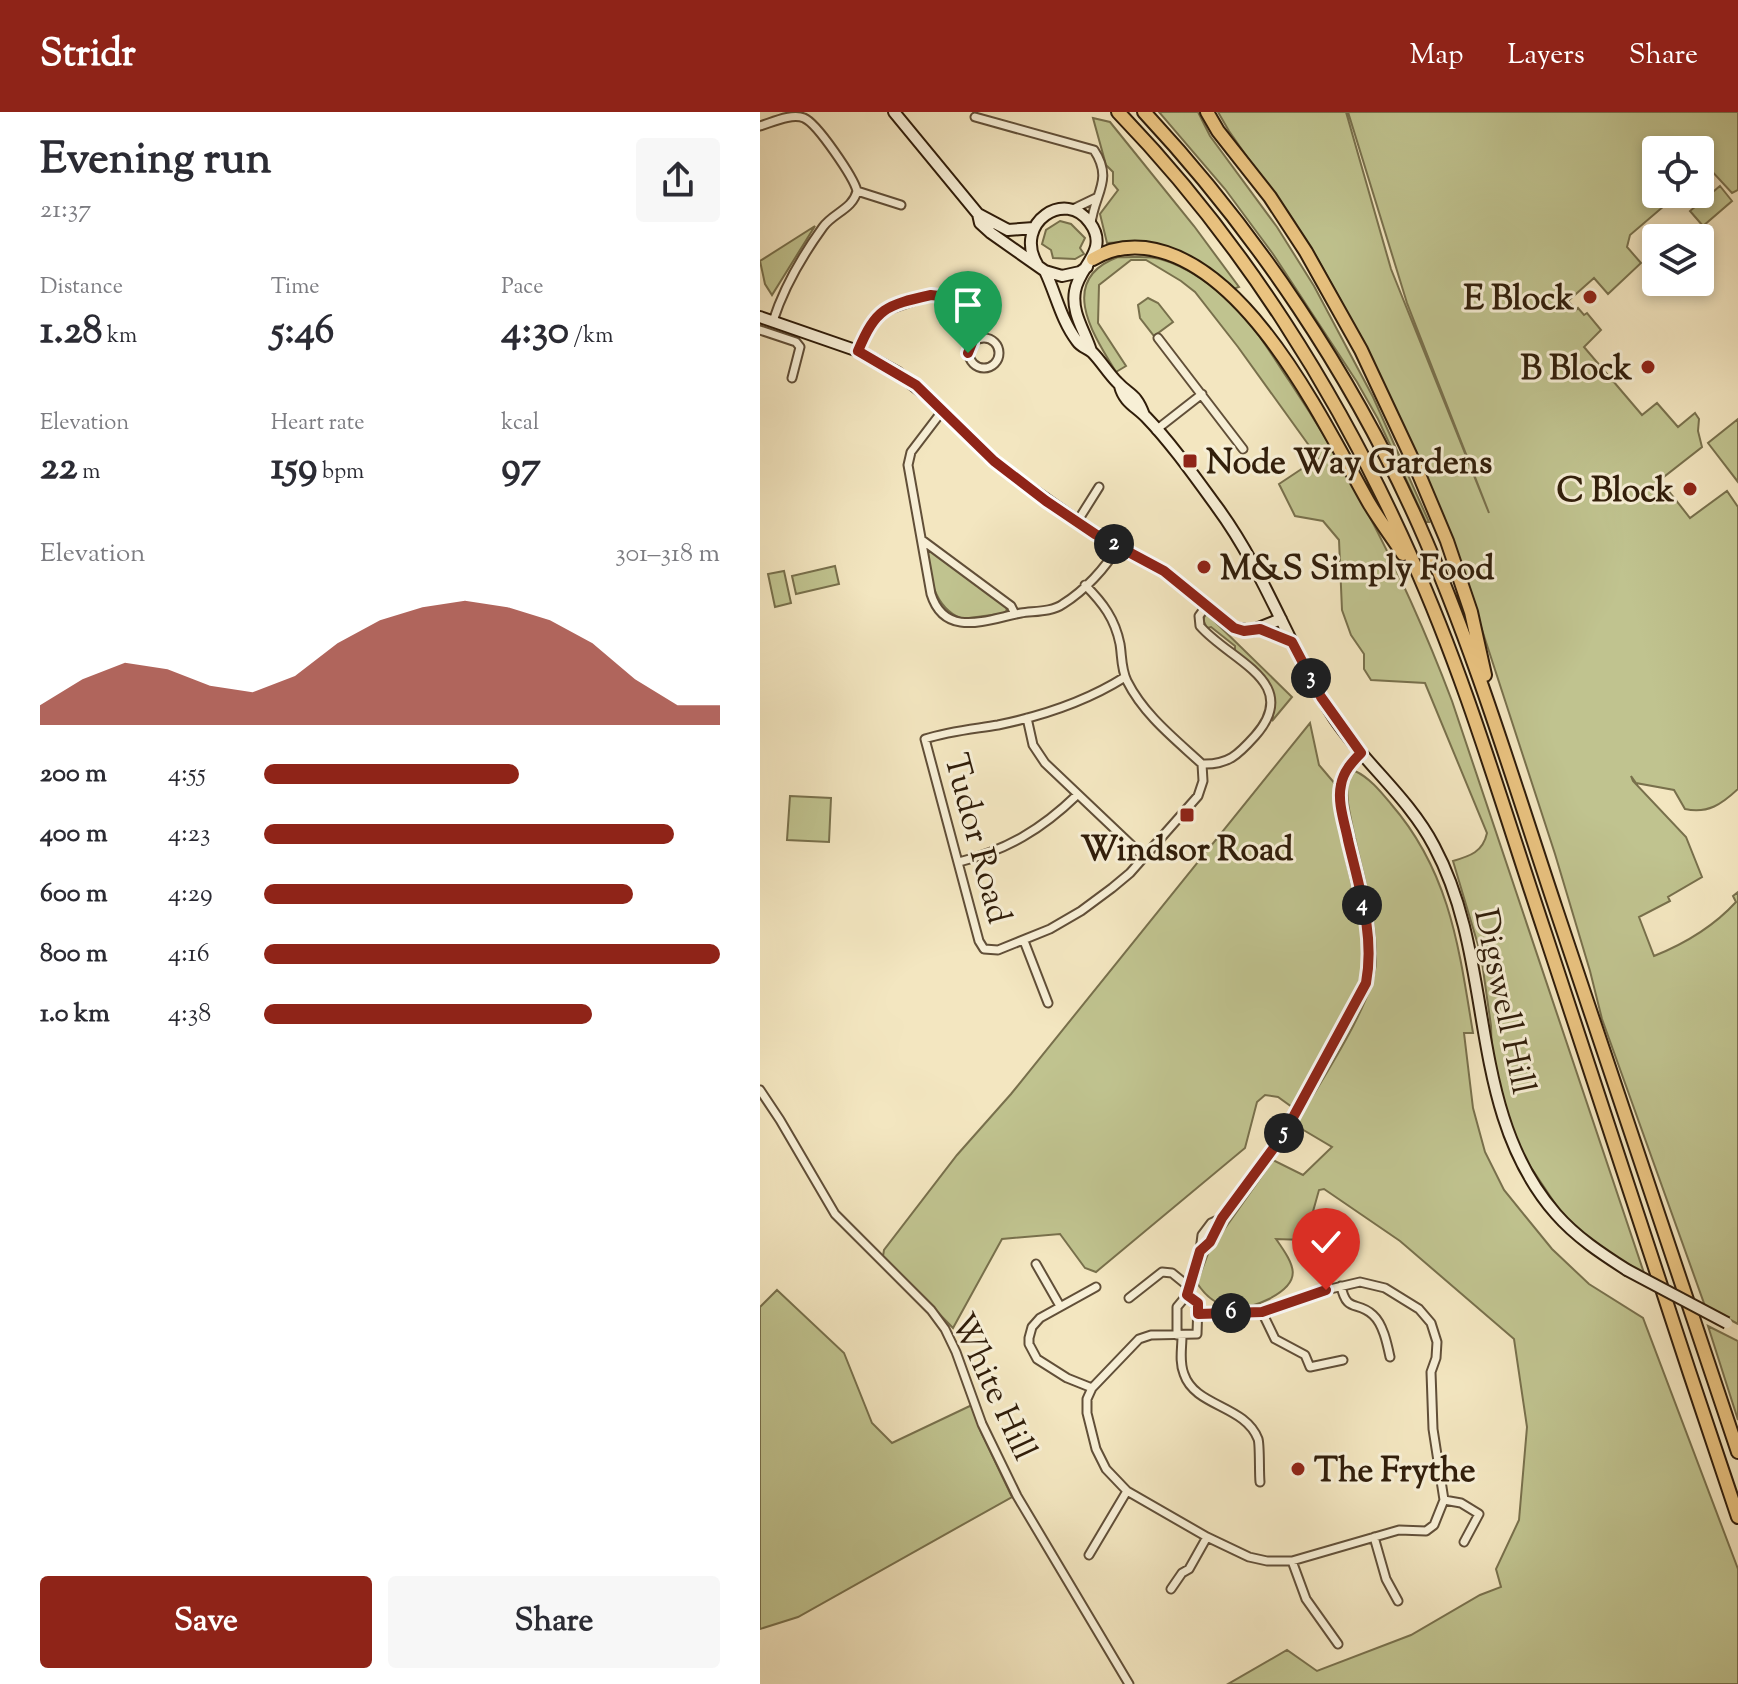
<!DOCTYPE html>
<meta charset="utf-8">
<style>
:root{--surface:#fff;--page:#f7f7f7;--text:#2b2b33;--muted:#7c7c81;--accent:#8f2418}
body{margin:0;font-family:"Sorts Mill Goudy",serif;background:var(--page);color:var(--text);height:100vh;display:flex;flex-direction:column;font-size:30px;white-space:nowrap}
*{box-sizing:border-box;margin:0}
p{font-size:26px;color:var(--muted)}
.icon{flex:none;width:44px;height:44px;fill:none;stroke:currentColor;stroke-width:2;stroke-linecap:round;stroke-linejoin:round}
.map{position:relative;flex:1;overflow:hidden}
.side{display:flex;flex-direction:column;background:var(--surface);width:760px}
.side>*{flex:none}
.controls{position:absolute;left:882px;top:24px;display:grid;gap:16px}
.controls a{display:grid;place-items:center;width:72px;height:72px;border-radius:8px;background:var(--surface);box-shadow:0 4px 12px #0003;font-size:40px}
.pin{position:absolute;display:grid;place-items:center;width:68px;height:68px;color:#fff;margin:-82px -34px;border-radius:50% 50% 50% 0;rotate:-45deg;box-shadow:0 0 8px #0007}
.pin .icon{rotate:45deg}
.km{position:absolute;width:40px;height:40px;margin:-20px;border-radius:50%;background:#222;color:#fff;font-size:22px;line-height:40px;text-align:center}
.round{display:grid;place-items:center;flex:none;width:84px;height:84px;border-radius:8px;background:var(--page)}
.head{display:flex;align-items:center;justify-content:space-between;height:136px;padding:0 40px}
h1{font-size:44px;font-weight:800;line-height:60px}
.stats{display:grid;grid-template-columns:repeat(3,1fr);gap:12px;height:136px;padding:8px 40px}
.stats div{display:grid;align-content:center}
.stats b{font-size:40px;font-weight:800}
.stats small{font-size:22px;font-weight:400}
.stats p{font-size:22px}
.chart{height:224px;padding:16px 40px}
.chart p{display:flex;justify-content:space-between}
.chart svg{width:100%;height:144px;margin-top:8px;fill:var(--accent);opacity:.7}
.cta{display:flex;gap:16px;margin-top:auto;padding:16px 40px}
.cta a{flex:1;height:92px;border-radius:8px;background:var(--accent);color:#fff;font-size:32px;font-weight:800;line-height:92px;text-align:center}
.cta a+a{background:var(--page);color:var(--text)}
ul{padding:0 40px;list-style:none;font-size:26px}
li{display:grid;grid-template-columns:128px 96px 1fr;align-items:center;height:60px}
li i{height:20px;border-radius:10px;background:var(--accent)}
header{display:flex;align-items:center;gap:48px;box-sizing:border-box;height:112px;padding:0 40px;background:var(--accent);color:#fff}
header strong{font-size:38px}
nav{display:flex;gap:44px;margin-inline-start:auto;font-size:28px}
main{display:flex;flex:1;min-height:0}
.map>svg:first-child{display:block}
.green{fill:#c0c38f;stroke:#78704c;stroke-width:2}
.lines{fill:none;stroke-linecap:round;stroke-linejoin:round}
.street-casing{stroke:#614f38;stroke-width:11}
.secondary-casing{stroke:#301d0a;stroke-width:14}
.highway-casing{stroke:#301d0a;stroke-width:16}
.street{stroke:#f7efd6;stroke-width:7}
.secondary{stroke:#f7efd6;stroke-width:10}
.highway{stroke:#eac380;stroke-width:12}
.secondary-bridge-casing{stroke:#301d0a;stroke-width:14;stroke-linecap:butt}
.secondary-bridge{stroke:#f7efd6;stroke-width:10}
.route-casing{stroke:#fff;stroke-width:16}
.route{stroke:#8f2418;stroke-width:10}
.poi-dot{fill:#8f2418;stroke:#f7efd6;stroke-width:3}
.labels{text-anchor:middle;stroke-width:6;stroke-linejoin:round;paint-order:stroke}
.poi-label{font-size:34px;font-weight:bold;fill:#301d0a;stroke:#f7efd6;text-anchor:end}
.street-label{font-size:34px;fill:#301d0a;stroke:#f7efd6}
</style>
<header>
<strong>Stridr</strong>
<nav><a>Map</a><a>Layers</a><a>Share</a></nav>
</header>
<main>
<section class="side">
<div class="head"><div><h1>Evening run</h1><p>21:37</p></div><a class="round"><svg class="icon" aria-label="share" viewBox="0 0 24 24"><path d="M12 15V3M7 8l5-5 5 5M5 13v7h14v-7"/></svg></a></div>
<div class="stats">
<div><p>Distance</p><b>1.28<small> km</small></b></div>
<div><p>Time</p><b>5:46</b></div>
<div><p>Pace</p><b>4:30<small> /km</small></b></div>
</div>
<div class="stats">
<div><p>Elevation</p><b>22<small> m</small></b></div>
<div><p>Heart rate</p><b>159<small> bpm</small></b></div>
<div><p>kcal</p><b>97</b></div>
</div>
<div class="chart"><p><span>Elevation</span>301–318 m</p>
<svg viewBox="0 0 160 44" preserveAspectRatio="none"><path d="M0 44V38L10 30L20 25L30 27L40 32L50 34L60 29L70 19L80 12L90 8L100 6L110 8L120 12L130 19L140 30L150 38L160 38V44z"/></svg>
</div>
<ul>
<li><b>200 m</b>4:55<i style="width:56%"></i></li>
<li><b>400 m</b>4:23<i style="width:90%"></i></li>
<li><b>600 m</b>4:29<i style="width:81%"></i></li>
<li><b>800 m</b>4:16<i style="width:100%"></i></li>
<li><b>1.0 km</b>4:38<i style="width:72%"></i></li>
</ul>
<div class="cta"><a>Save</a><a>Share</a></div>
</section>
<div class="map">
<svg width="978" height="1572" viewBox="0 0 978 1572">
<rect width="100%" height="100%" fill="#f3e6c0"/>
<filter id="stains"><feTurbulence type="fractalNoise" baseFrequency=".0025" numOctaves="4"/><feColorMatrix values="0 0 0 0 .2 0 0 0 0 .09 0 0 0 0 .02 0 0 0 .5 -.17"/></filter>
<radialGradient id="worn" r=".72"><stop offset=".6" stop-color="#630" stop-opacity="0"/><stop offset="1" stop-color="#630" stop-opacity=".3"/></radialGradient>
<path class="green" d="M399,0h39l12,24 67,91 37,59 59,111 56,125h-3l-48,-103 -21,-37 -84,-128 -48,-65z
M458,0h128l45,157 98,244 -82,-210 -59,-191h390v78l-6,3 -23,-25 -9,7v-25h-44v44h22l-48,41 -3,12 14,16 -33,31 -14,-16 -26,23 8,9 2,-2 6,7 3,-2 14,17 -17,17 58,68 15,-12 21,24 17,-14 4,6 -1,12 4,16 -42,33 30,38 37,-27 11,16v282c-16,15 -30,25 -53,20l-11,-19 -38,-7 -5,-7 2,5 53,56 16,40 -34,20 2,4 -31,16 15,39c30,-12 60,-30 82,-54l-3,-6 5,-4v432l-33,-18 -103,-287 -12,-48 -35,-117 -97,-298 -82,-187 -29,-57 -31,-56 -87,-125z
M333,6l17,4 84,104 45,61 -6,2c-41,-34 -72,-51 -126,-46l-7,-29 18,-24 -5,-6v-12l-7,-7z
M960,74l12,15 -29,25 -13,-15z
M300,109l11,3 14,14 -5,10 4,6 -9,5 -22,-1 -2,-8 -9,-6 4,-14z
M55,114l-43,69 -7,-11 -5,-23z
M358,145c13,1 29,-2 42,2 27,7 57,29 76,49 21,21 37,49 54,74 66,99 120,208 162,319l192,572 -17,-7 -47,-35 -20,-20 -36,-54 -12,-27 -20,-73 -1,-31 -10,-71 -28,-94c17,-5 30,-9 34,-28l-62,-150 -54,-3 -7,-11v-15l-13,-19 -9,-25 -3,-70 -16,-19 -28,-5 -16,-32 39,-26 -80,-111 -43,-55 -14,-11 -35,-21h-15l-32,25 -1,38 28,43 -10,6c-22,-36 -60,-92 2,-115z
M388,186l10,5 15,19 -19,14 -14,-18 -2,-13z
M978,307v63l-30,-39z
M167,435l80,60 -1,6 -44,6c-29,-12 -33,-43 -35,-72z
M75,454l4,18 -43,10 -4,-18z
M24,459l7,32 -16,4 -7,-33z
M446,501l86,84 -20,24c8,-38 -11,-48 -37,-70v-5l-24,-19 -4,1 -4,-8z
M550,611l9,42 17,20 5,52 23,103 1,20 -3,19 -8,19 -62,109 -14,-10 -13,-2 -8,7 -12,46 -149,124 -11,-4 -25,-34 -58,5 -49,89 -70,-72 1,-6 73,-95 54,-61z
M595,659c15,7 26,21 36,33 59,68 68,144 82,229h-9l9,75 12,44 19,38 48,59 37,35 54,34 95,251v115h-510l59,-34 30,21 94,-36 69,-40 21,-8 -5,-18 23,-49 8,-93 -13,-88 -114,-98 -76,-52 -5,1 -14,50 -29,-1c19,27 28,42 -7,60 -28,14 -54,12 -72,-16l12,-32 64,-91 30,15 29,-28 -37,-22c22,-38 80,-123 81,-164 1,-53 -20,-106 -28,-158 -1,-12 -3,-24 7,-32z
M30,684l41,2 -2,44 -42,-2z
M17,1178l67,63 28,70 20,20 80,-38 9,27 31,65 -214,120 -38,12v-322z
M948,1214l30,15v79z"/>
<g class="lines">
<g class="street-casing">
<path id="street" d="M215,5l119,33c20,30 0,44 -3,74
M0,14c13,-4 32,-13 44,-8 13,5 50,60 53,73 -4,18 -24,22 -34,36 -21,29 -39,60 -50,94
M97,79l44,14
M311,98l25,-12
M0,218l36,12 4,5 -8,31
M209 241a15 15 0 1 1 30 0a15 15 0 1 1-30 0Z
M398,226l85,111
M98,239l12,-26 9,-12 52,-18c23,1 19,18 28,33 4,6 9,10 13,15
M183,298l-32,42 -3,13 23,129c14,45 57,25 90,19 13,-2 31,-1 42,-9 21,-13 43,-36 55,-58
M396,318l46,-36
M317,410l22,-35
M162,428l89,66 4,8
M325,473c18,18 30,34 35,59 2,12 1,25 7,37 17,34 48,58 75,83l1,17 -5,15 -68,77 -18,15 -31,23 -31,18 -52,21 -14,-1 -5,-8 -54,-202c24,-8 49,-10 73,-14 44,-9 89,-24 127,-48
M267,606l6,27 12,18 99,94
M442,652c26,1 36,-9 53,-28 48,-54 -25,-75 -55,-110l-1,-10 8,-11
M199,750c48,-12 83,-33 118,-67
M264,829l24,62
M0,978l20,30 55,94 96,96 14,19 11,23 26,72 35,72 112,188
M440,1139l10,-9 12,-24 62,-84 82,-151c9,-48 -7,-96 -18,-143 -3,-16 -11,-38 -7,-55 2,-13 11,-23 20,-32
M276,1152l24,42
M581,1174c6,28 16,14 32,29 10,9 14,28 17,42
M427,1183l11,8 -1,31 -46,1 -12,4 -47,49 -5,11v14l9,36 10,20 21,22 80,46 42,20 18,4h25l107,-31 27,1 8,-6 10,-25 -11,-71 -2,-57 5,-14 1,-16 -6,-19 -12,-14 -34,-21 -25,-6 -34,8 -64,22 -64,2
M369,1186l33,-26 10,1 16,13
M502,1200l13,27 30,16 5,12 33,-7
M417,1223v-28l10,-12 13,-44 2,-16 9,-12 11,-5
M422,1224c0,12 -3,26 2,38 11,33 61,31 74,65 2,5 1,33 2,43
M332,1276l-25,-10 -30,-19 -8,-15v-6l3,-11 8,-9 56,-31
M684,1388l17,3 18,11 -15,28
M614,1425l12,42 12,22
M329,1443l38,-64
M532,1449l14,38 32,45
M411,1477l11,-16 7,-4 18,-32"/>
</g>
<g class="secondary-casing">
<path id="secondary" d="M134,0l84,102 2,9 11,10 54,38 17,5 18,-4 7,-5
M218,102l30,16 26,-2
M277,152c-24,-41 29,-76 53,-41 20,27 -11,43 -15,68 -4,22 10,40 16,60
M285,159c11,23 16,49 32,70 4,6 10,7 15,11 9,9 16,21 25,30 13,14 19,11 27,33
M0,205l98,34 40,22 32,25 57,57 30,24 78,55 69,37 70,57 17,3 30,-12
M360,274c4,16 15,20 26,31 26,27 49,60 71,90 48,65 73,143 117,211 30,45 75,80 100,128 63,117 31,264 122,368 20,23 46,40 71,56
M500,517l32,13"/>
</g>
<g class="highway-casing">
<path id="highway" d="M358,0c124,128 222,284 294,447 54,120 91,249 133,374 65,195 127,390 193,584
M384,0c112,120 208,263 275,413 55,124 94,255 137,384 62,181 122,362 182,543
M447,0l11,19 52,66 36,55 55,98 54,115 32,76 24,71 14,63
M333,147c16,-10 32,-13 52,-11 103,13 178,174 224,255 10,17 23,34 34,51"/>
</g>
<use href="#street" class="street"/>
<use href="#secondary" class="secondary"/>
<use href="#highway" class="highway"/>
<g class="secondary-bridge-casing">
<path id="secondary-bridge" d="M867,1158l100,53"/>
</g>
<use href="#secondary-bridge" class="secondary-bridge"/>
</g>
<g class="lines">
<g class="route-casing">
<path id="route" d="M208,241l4,-10c-4,-5 -9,-9 -13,-15 -8,-15 -5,-32 -28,-33 -45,10 -55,13 -73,56l58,34 78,76 52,40 49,33 69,37 70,57 10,3 16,-2 32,13 29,55 40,56c-9,9 -18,19 -20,32 -4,17 4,39 7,55 11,47 27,95 18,143l-82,151 -62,84 -12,24 -10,9 -13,44 11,8v11l64,-2 64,-22"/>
</g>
<use href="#route" class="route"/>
</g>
<g class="poi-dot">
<circle cx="830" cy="185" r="8"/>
<circle cx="888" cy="255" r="8"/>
<rect x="422" y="341" width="16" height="16" rx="4"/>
<circle cx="930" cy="377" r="8"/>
<circle cx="444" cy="455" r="8"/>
<rect x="419" y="695" width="16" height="16" rx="4"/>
<circle cx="538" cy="1357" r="8"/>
</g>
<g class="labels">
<g class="poi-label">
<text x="814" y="197">E Block</text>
<text x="872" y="267">B Block</text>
<text x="446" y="361" text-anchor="start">Node Way Gardens</text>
<text x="914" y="389">C Block</text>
<text x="460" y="467" text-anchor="start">M&amp;S Simply Food</text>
<text x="427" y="748" text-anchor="middle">Windsor Road</text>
<text x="554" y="1369" text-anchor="start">The Frythe</text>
</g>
<g class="street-label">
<text transform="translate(219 726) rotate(75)" y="12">Tudor Road</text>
<text transform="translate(746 889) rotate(78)" y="12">Digswell Hill</text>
<text transform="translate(235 1274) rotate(65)" y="12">White Hill</text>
</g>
</g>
<rect width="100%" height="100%" filter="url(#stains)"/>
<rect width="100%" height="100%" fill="url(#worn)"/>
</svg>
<div class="controls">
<a><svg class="icon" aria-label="locate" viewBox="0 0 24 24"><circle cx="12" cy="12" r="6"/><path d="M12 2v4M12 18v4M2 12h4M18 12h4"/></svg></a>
<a><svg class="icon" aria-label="layers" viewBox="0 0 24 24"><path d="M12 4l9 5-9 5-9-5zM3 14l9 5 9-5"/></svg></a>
</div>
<div class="pin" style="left:208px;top:241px;background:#1e9e55"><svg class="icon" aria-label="arrive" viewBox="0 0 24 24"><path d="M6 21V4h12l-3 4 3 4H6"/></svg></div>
<div class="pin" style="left:566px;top:1178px;background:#d93025"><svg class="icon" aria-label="check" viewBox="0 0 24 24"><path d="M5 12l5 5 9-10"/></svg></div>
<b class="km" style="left:354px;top:432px">2</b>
<b class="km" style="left:551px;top:566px">3</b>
<b class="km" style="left:602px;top:793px">4</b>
<b class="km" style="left:524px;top:1021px">5</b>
<b class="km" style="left:471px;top:1201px">6</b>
</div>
</main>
